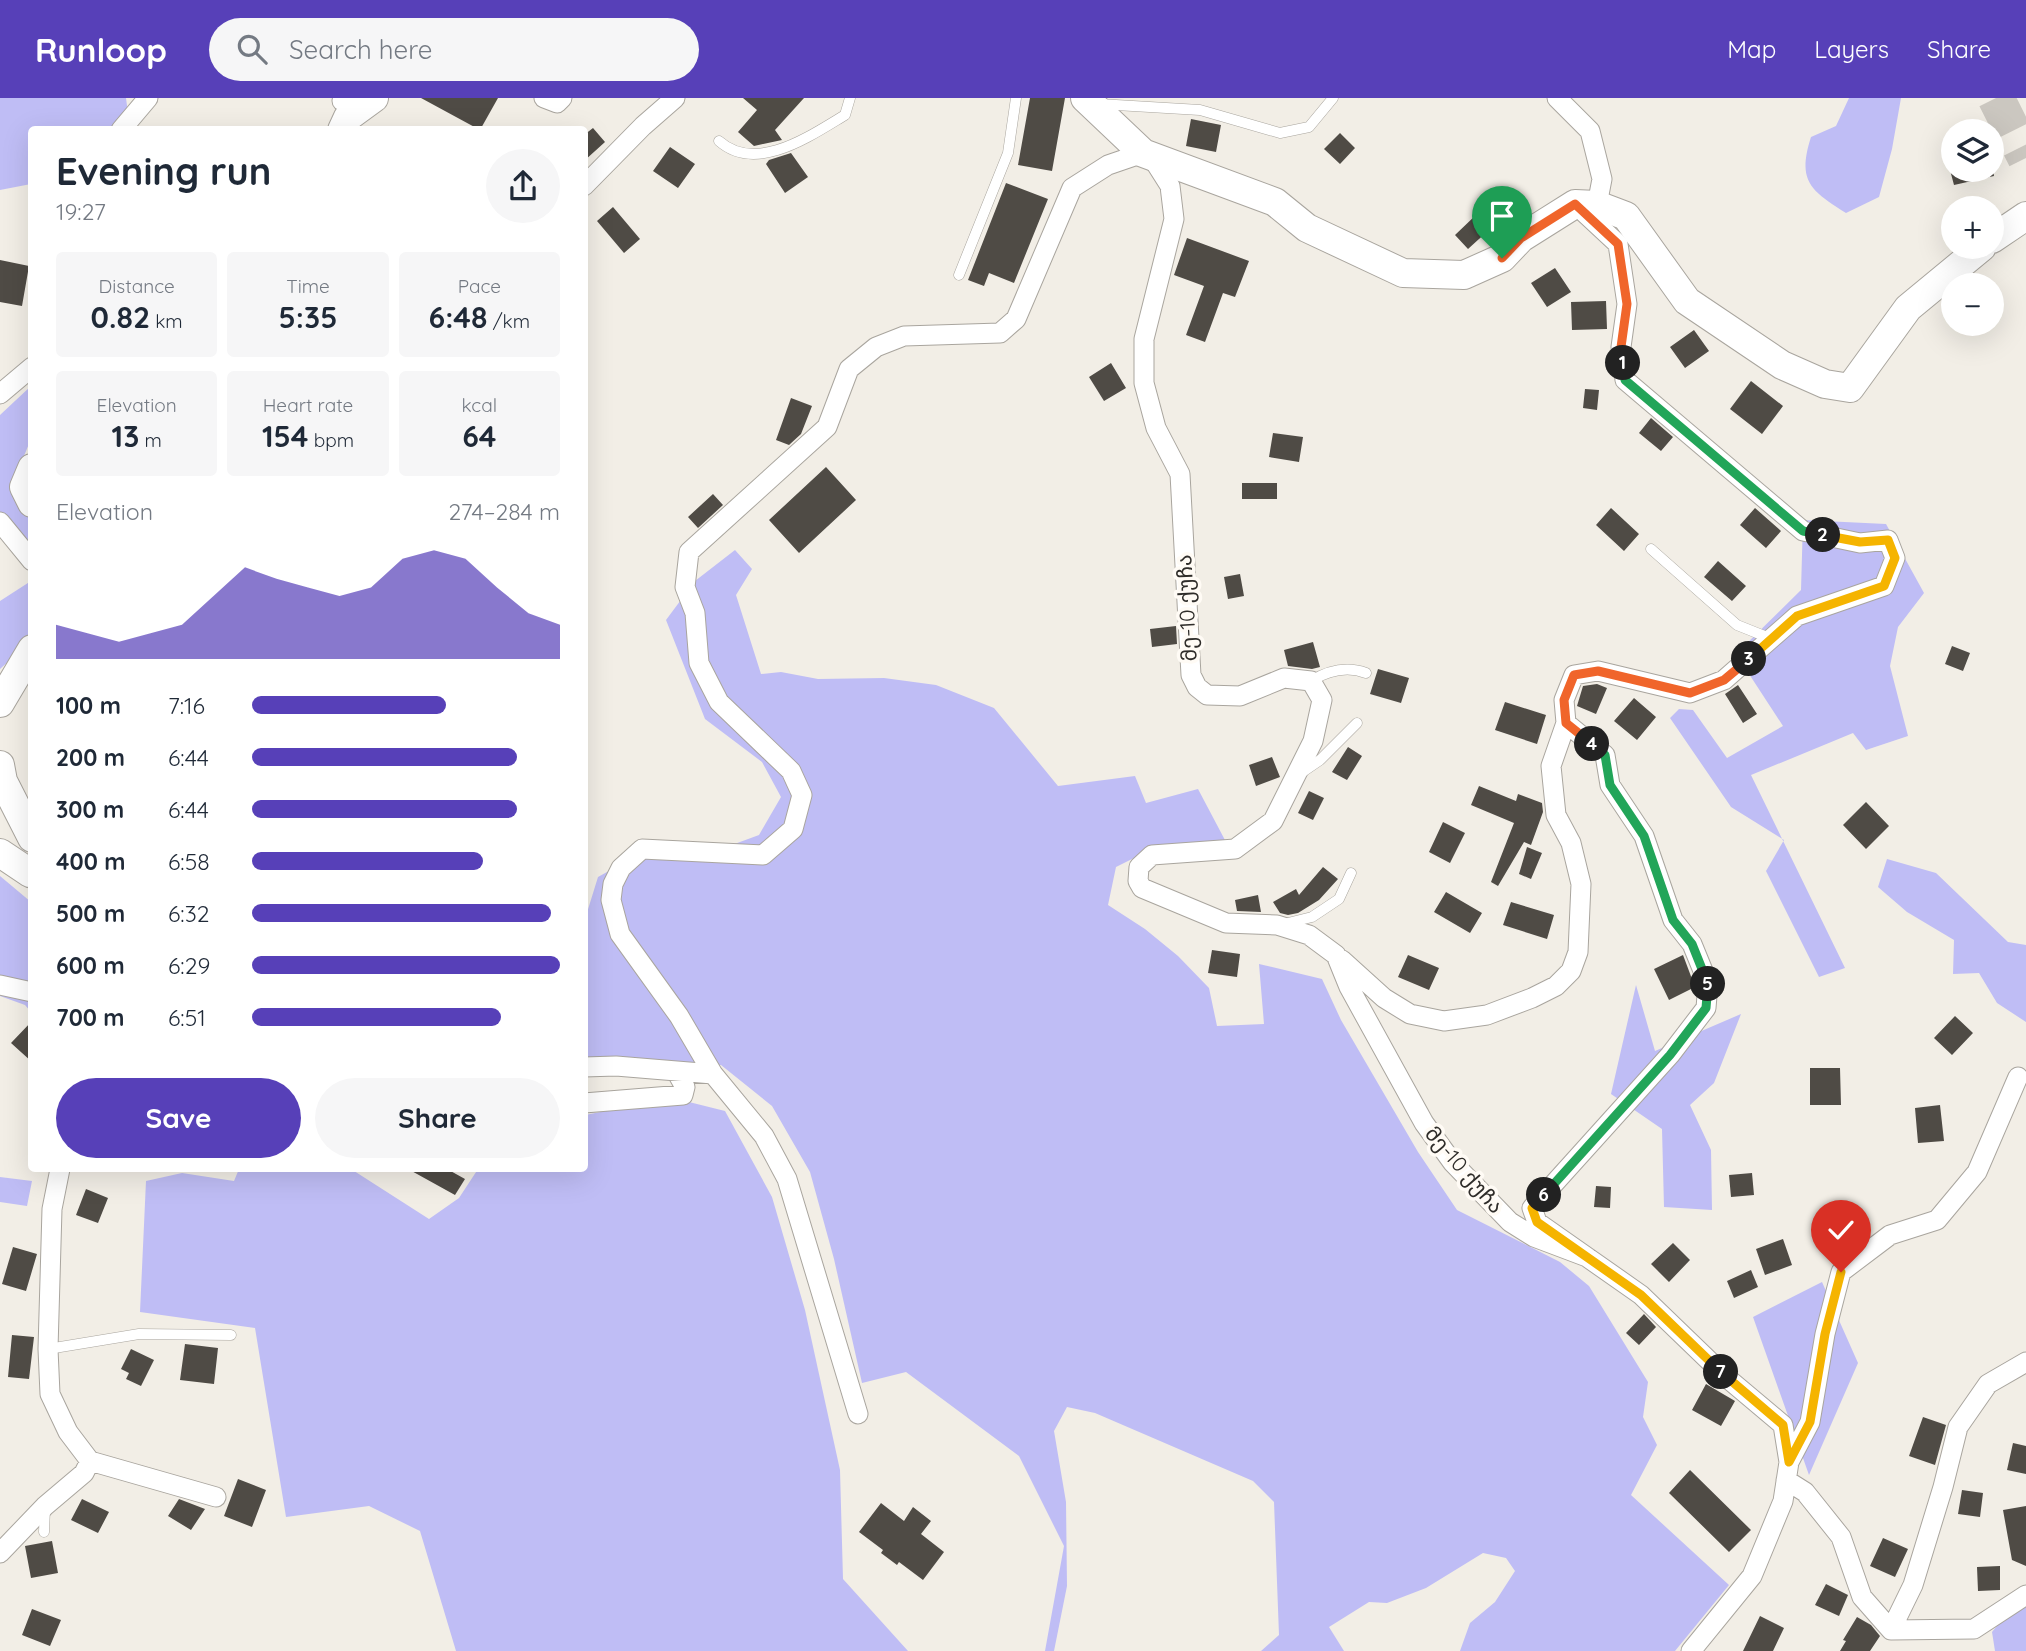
<!DOCTYPE html>
<meta charset="utf-8">
<style>
:root{--surface:#fff;--page:#f6f6f7;--text:#1f2937;--muted:#747a83;--accent:#5740b8}
body{margin:0;font-family:Quicksand,"Noto Sans Georgian",sans-serif;background:var(--page);color:var(--text);height:100vh;display:flex;flex-direction:column;font-size:26px;white-space:nowrap}
*{box-sizing:border-box;margin:0}
p{font-size:23px;color:var(--muted)}
.icon{flex:none;width:38px;height:38px;fill:none;stroke:currentColor;stroke-width:2;stroke-linecap:round;stroke-linejoin:round}
.map{position:relative;flex:1;overflow:hidden}
.panel{position:absolute;left:28px;top:28px;width:560px;height:1046px;display:flex;flex-direction:column;background:var(--surface);border-radius:7px;box-shadow:0 7px 28px #0002}
.panel>*{flex:none}
.buttons{position:absolute;left:1941px;top:21px;display:grid;gap:14px}
.buttons a{display:grid;place-items:center;width:63px;height:63px;border-radius:50%;background:var(--surface);box-shadow:0 7px 28px #0002;font-size:35px}
.pin{position:absolute;display:grid;place-items:center;width:60px;height:60px;color:#fff;margin:-72px -30px;border-radius:50% 50% 50% 0;rotate:-45deg;box-shadow:0 0 7px #0007}
.pin .icon{rotate:45deg}
.km{position:absolute;width:35px;height:35px;margin:-18px;border-radius:50%;background:#222;color:#fff;font-size:19px;line-height:35px;text-align:center}
.round{display:grid;place-items:center;flex:none;width:74px;height:74px;border-radius:37px;background:var(--page)}
.head{display:flex;align-items:center;justify-content:space-between;height:119px;padding:0 28px}
h1{font-size:38px;font-weight:700;line-height:52px}
.metrics{display:grid;grid-template-columns:repeat(3,1fr);gap:10px;height:119px;padding:7px 28px}
.metrics div{display:grid;align-content:center;border-radius:7px;background:var(--page);text-align:center}
.metrics b{font-size:30px;font-weight:700}
.metrics small{font-size:19px;font-weight:400}
.metrics p{font-size:19px}
.chart{height:196px;padding:14px 28px}
.chart p{display:flex;justify-content:space-between}
.chart svg{width:100%;height:126px;margin-top:7px;fill:var(--accent);opacity:.7}
.primary-button{display:flex;gap:14px;margin-top:auto;padding:14px 28px}
.primary-button a{flex:1;height:80px;border-radius:42px;background:var(--accent);color:#fff;font-size:28px;font-weight:700;line-height:80px;text-align:center}
.primary-button a+a{background:var(--page);color:var(--text)}
ul{padding:0 28px;list-style:none;font-size:23px}
li{display:grid;grid-template-columns:112px 84px 1fr;align-items:center;height:52px}
li i{height:18px;border-radius:9px;background:var(--accent)}
header{display:flex;align-items:center;gap:42px;box-sizing:border-box;height:98px;padding:0 35px;background:var(--accent);color:#fff}
header strong{font-size:33px}
nav{display:flex;gap:38px;margin-inline-start:auto;font-size:24px}
.search{width:490px;height:63px;background:var(--page);display:flex;align-items:center;gap:18px;box-sizing:border-box;padding:0 24px;border-radius:38px;color:var(--muted);font-size:26px}
.map>svg:first-child{display:block}
.green{fill:#bfbdf5}
.building{fill:#4f4b45}
.lines{fill:none;stroke-linecap:round;stroke-linejoin:round}
.highway-tunnel{stroke:#cbc7c0;stroke-width:37;stroke-dasharray:37 18;stroke-linecap:butt}
.lane-casing{stroke:#a9a59e;stroke-width:11}
.street-casing{stroke:#a9a59e;stroke-width:21}
.secondary-casing{stroke:#a9a59e;stroke-width:30}
.lane{stroke:#fff;stroke-width:10}
.street{stroke:#fff;stroke-width:19}
.secondary{stroke:#fff;stroke-width:28}
.split-1-casing{stroke:#fff;stroke-width:14}
.split-2-casing{stroke:#fff;stroke-width:14}
.split-3-casing{stroke:#fff;stroke-width:14}
.split-4-casing{stroke:#fff;stroke-width:14}
.split-5-casing{stroke:#fff;stroke-width:14}
.split-6-casing{stroke:#fff;stroke-width:14}
.split-7-casing{stroke:#fff;stroke-width:14}
.split-8-casing{stroke:#fff;stroke-width:14}
.split-1{stroke:#f0652b;stroke-width:9}
.split-2{stroke:#22a559;stroke-width:9}
.split-3{stroke:#f5b400;stroke-width:9}
.split-4{stroke:#f0652b;stroke-width:9}
.split-5{stroke:#22a559;stroke-width:9}
.split-6{stroke:#22a559;stroke-width:9}
.split-7{stroke:#f5b400;stroke-width:9}
.split-8{stroke:#f5b400;stroke-width:9}
.labels{text-anchor:middle;stroke-width:7;stroke-linejoin:round;paint-order:stroke}
.street-label{font-size:21px;fill:#2f2d2a;stroke:#fffbf5}
</style>
<header>
<strong>Runloop</strong>
<div class="search"><svg class="icon" aria-label="search" viewBox="0 0 24 24"><circle cx="10" cy="10" r="6"/><path d="M15 15l6 6"/></svg>Search here</div>
<nav><a>Map</a><a>Layers</a><a>Share</a></nav>
</header>
<div class="map">
<svg width="2026" height="1553" viewBox="0 0 2026 1553">
<rect width="100%" height="100%" fill="#f2eee6"/>
<path class="green" d="M0,0h126l3,23 -10,8 -87,1 -1,54 -31,6z
M1849,0h52l-9,51 -13,48 -33,16c-36,-23 -49,-32 -35,-76l25,-11z
M31,288v53l-17,41 17,43v42l-31,-44v-106z
M1803,422l83,4 38,69 -26,34 -8,39 18,70 -42,14 -13,-17 -102,42 94,193 -26,9 -53,-106 18,-31 -53,-33 -61,-89 9,-9 14,1 34,48 56,-32 -47,-72 65,-64z
M735,452l17,19 -16,26 25,79 20,-2 37,7 66,-1 52,7 58,23 64,78 77,-10 11,27 52,-14 28,53 -84,12 -26,13 -8,38 37,24 33,27 31,32 8,38 47,-2 -5,-60 63,15 19,41 77,132 39,58 103,52 29,24 59,96 -5,35 14,28 -26,50 98,90 -54,66h-215l10,-28 25,-21 20,-31 -9,-13 -23,-5 -57,35 -39,15 -18,-1 -40,25 15,24h-83l18,-16 -5,-133 -21,-21 -158,-68 -28,-6 -13,24 12,71 1,84 -13,65h-9l19,-105 -45,-90 -113,-84 -44,11 -28,-124 -24,-87 -38,-66 -51,-41 -136,11v-157l13,-42 52,-29 60,5 49,-18 22,-38 -19,-35 -57,-43 -39,-99 29,-39z
M31,483v60l-31,28v-68z
M1887,761l49,14 72,69 18,3v77l-29,-19 -18,-30 -26,1 1,-34 -47,-28 -29,-25z
M0,778l31,26v110l-6,-7 -25,-9z
M1636,887l19,66 86,-37 -27,69 -24,22 21,45 1,60 -48,-3 -2,-78 -51,-35z
M673,1000l52,13 47,86 33,113 35,160 3,109 65,72h-452l-36,-120 -51,-25 -83,11 -31,-189 -115,-16 6,-131 36,-8 52,8 5,-12h112l78,50 30,-21 19,-29h106l1,-54z
M0,1079l32,4 -5,25 -27,-4z
M1822,1184l36,81 -49,112 -56,-158z
M2026,1492v61h-31l-3,-19z"/>
<path class="building" d="M421,0h77l-18,32z
M743,0h61l-29,32 7,10 -28,6 -16,-14 19,-22z
M1030,0h35l-13,73 -34,-6z
M1191,21l30,6 -5,27 -30,-6z
M593,30l12,14 -21,19v-26z
M1340,35l15,15 -15,16 -16,-15z
M670,49l25,17 -17,24 -25,-17z
M791,55l17,24 -23,16 -19,-29 3,-4z
M1950,72h43l1,6 -40,9z
M1006,85l42,16 -34,84 -25,-10 -5,13 -16,-6z
M613,109l27,32 -16,14 -27,-32z
M1477,116l13,15 -22,20 -13,-14z
M1187,140l62,23 -14,36 -12,-4 -18,49 -19,-7 18,-49 -30,-11z
M0,162l29,6 -7,40 -22,-4z
M1555,170l16,24 -24,15 -16,-24z
M1606,203l1,28 -35,1 -1,-28z
M1694,232l15,21 -24,17 -15,-21z
M1111,265l15,25 -22,13 -15,-24z
M1751,283l32,25 -21,28 -32,-25z
M1585,291l14,1 -2,20 -14,-2z
M791,300l21,8 -11,28 -12,11 -13,-5z
M1651,320l22,19 -12,14 -22,-18z
M1273,335l30,4 -4,25 -30,-5z
M826,369l30,33 -57,53 -30,-33z
M1242,385h35v16h-35z
M713,396l10,11 -25,23 -10,-11z
M1611,410l28,26 -15,17 -28,-26z
M1755,410l26,23 -15,17 -26,-23z
M1718,463l28,25 -14,15 -28,-24z
M1240,476l4,22 -16,3 -4,-22z
M1176,528l1,18 -25,3 -2,-18z
M1313,544l7,25 -8,2 -24,-3 -4,-16z
M1952,548l18,7 -7,18 -18,-7z
M1378,571l31,9 -8,25 -31,-9z
M1597,586l10,4 -11,26 -19,-8 6,-20z
M1738,587l19,29 -14,9 -18,-29z
M1634,600l22,19 -19,23 -23,-19z
M1505,604l41,13 -9,29 -42,-14z
M1348,649l14,9 -15,24 -15,-8z
M1272,659l8,20 -24,9 -7,-21z
M1479,688l37,15 2,-7 24,9 1,9 -12,33 -7,-3 -26,44 -7,-4 23,-59 -43,-18z
M1309,693l15,7 -11,22 -15,-7z
M1866,704l23,24 -23,23 -23,-24z
M1443,724l22,11 -15,30 -21,-11z
M1527,749l15,6 -11,26 -12,-5z
M1323,769l15,12 -19,21 -21,13 -10,2 -8,-2 -7,-11 23,-13 3,6z
M1446,794l36,21 -12,20 -36,-21z
M1258,797l3,17 -24,-1 -2,-11z
M1511,804l43,13 -7,24 -44,-14z
M1212,852l28,4 -3,23 -29,-4z
M1408,857l31,13 -10,22 -31,-13z
M1683,857l12,32 -26,13 -15,-31z
M1955,918l18,17 -21,22 -18,-17z
M32,923v41l-21,-19z
M1810,970h30l1,37h-31z
M1940,1007l4,36 -26,2 -3,-35z
M408,1071h39l18,10 -10,16z
M1752,1075l2,22 -23,2 -2,-22z
M1596,1088l15,1 -1,21 -16,-1z
M86,1091l22,9 -10,25 -22,-8z
M1783,1141l9,26 -27,10 -9,-26z
M1673,1145l17,17 -21,22 -18,-18z
M13,1149l24,7 -11,37 -24,-7z
M1751,1172l7,17 -24,11 -7,-17z
M1644,1216l12,13 -17,18 -13,-12z
M12,1237l22,2 -5,42 -21,-2z
M185,1246l33,4 -4,36 -34,-4z
M131,1251l23,11 -13,26 -15,-7 3,-6 -8,-4z
M1706,1286l29,17 -14,25 -29,-16z
M1923,1319l23,8 -11,40 -26,-9z
M2013,1345l13,3v28l-19,-4z
M1690,1372l61,60 -22,22 -60,-59z
M238,1381l28,11 -14,37 -28,-11z
M1962,1392l21,3 -3,24 -22,-3z
M82,1401l27,13 -11,21 -27,-13z
M179,1401l26,10 -14,21 -23,-14z
M881,1405l23,18 9,-14 18,14 -10,13 23,18 -21,28 -24,-18 -2,3 -16,-12 2,-3 -24,-18z
M2026,1408v60l-14,-6 -9,-50z
M1883,1440l25,11 -13,28 -25,-11z
M52,1443l6,32 -27,5 -6,-32z
M2000,1468v24l-22,1 -1,-24z
M1826,1486l22,11 -9,21 -24,-11z
M32,1511l29,11 -11,26 -28,-11z
M1760,1518l24,12 -11,23h-30z
M1857,1519l14,8 9,11 -10,15h-30l6,-10 -3,-1z"/>
<g class="lines">
<path class="highway-tunnel" d="M1996,0l30,60"/>
<g class="lane-casing">
<path id="lane" d="M1099,6l101,6 80,23 29,-6 24,-29
M719,43c37,33 91,-5 126,-26l5,-17
M959,177l49,-122 8,-55
M1651,451l86,76 35,14
M1311,583c18,-11 36,-15 55,-8
M1301,675l19,-13 37,-37
M1284,826l28,-7 27,-18 12,-26
M48,1251l91,-15 92,1
M44,1434l1,-24"/>
</g>
<g class="street-casing">
<path id="street" d="M544,0l13,5 5,-5
M1557,0l33,33 12,48 -5,26
M342,3l3,-3
M121,32l27,-32
M1151,58l19,30 4,33 -30,120v44l12,45 24,46 11,201 6,12 10,8 33,1 44,-18 27,3 11,19 -9,41 -40,80 -38,28 -83,6 -13,12 -1,14 4,7 84,35 51,2 32,10 27,20 13,32 75,136 29,40 57,59 24,15 53,20
M584,88l59,-60 32,-28
M0,296l32,-27
M0,424l32,39
M1566,625l39,32 5,30 34,51 29,84 19,24 16,39 -2,25 -36,47 -138,153 5,14 104,73 85,82 57,48 6,37 -6,39 -31,75 -61,75
M1342,862l42,38 26,16 34,7 43,-6 45,-17 24,-12 15,-15 7,-19 3,-68 -10,-41 -15,-28 -5,-49 15,-43 -2,-23 10,-25 24,-4 92,22 34,-13 73,-64 87,-30 11,-28 -7,-18 -28,3 -57,-12 -178,-151 -4,-33 6,-43 -9,-60 -43,-40
M0,887l32,7
M584,969l32,-1 97,8 51,62 23,43 71,235
M713,976l-34,-58 -59,-82 -9,-34 2,-16 8,-16 21,-19 121,6 30,-26 9,-34 -11,-24 -72,-69 -20,-39 -4,-50 -10,-26 4,-35 138,-125 22,-58 27,-22 28,-11 96,-3 16,-14 56,-131 36,-23 35,-12
M584,1005l99,-8 2,-8 -9,-16
M60,1071l-8,40 -4,140 2,45 18,38 22,29 126,36
M1789,1364l21,-40 15,-88 16,-62 49,-37 47,-15 40,-48 41,-95
M1786,1382l19,12 36,45 21,60 29,33 83,-1 52,-34
M0,1455l45,-47 39,-33 6,-12
M1891,1532l22,-45 30,-98 15,-60 30,-43 38,-22"/>
</g>
<g class="secondary-casing">
<path id="secondary" d="M1085,0l58,55 132,49 32,26 96,45 61,2 38,-17 19,-20 54,-34 22,1 29,11 61,85 95,64 43,19 25,4 58,-80 74,-61
M342,32l6,-13 26,-19
M1992,141l34,-23
M32,370l-8,19 8,16
M0,605l32,-54
M0,667l3,16 29,57
M0,755l30,20 2,-1"/>
</g>
<use href="#lane" class="lane"/>
<use href="#street" class="street"/>
<use href="#secondary" class="secondary"/>
</g>
<g class="lines">
<g class="split-1-casing">
<path id="split-1" d="M1502,160l19,-20 54,-34 43,40 9,60 -6,43 2,16"/>
</g>
<g class="split-2-casing">
<path id="split-2" d="M1623,265l2,17 178,151 20,4"/>
</g>
<g class="split-3-casing">
<path id="split-3" d="M1749,561l48,-43 87,-30 11,-28 -7,-18 -28,2 -37,-7"/>
</g>
<g class="split-4-casing">
<path id="split-4" d="M1592,646l-26,-21 -2,-23 10,-25 24,-4 92,22 34,-13 25,-21"/>
</g>
<g class="split-5-casing">
<path id="split-5" d="M1592,646l13,11 5,30 34,51 29,84 19,24 16,40"/>
</g>
<g class="split-6-casing">
<path id="split-6" d="M1544,1097l126,-140 36,-47 2,-24"/>
</g>
<g class="split-7-casing">
<path id="split-7" d="M1544,1097l-12,13 5,14 104,73 80,77"/>
</g>
<g class="split-8-casing">
<path id="split-8" d="M1721,1274l62,53 6,37 21,-40 15,-88 16,-62"/>
</g>
<use href="#split-1" class="split-1"/>
<use href="#split-2" class="split-2"/>
<use href="#split-3" class="split-3"/>
<use href="#split-4" class="split-4"/>
<use href="#split-5" class="split-5"/>
<use href="#split-6" class="split-6"/>
<use href="#split-7" class="split-7"/>
<use href="#split-8" class="split-8"/>
</g>
<g class="labels">
<g class="street-label">
<text transform="translate(1187 510) rotate(-93)" y="7">მე-10 ქუჩა</text>
<text transform="translate(1464 1072) rotate(49)" y="7">მე-10 ქუჩა</text>
</g>
</g>
</svg>
<div class="buttons">
<a><svg class="icon" aria-label="layers" viewBox="0 0 24 24"><path d="M12 4l9 5-9 5-9-5zM3 14l9 5 9-5"/></svg></a>
<a>+</a>
<a>−</a>
</div>
<div class="pin" style="left:1502px;top:160px;background:#1e9e55"><svg class="icon" aria-label="arrive" viewBox="0 0 24 24"><path d="M6 21V4h12l-3 4 3 4H6"/></svg></div>
<div class="pin" style="left:1841px;top:1174px;background:#d93025"><svg class="icon" aria-label="check" viewBox="0 0 24 24"><path d="M5 12l5 5 9-10"/></svg></div>
<b class="km" style="left:1623px;top:265px">1</b>
<b class="km" style="left:1823px;top:437px">2</b>
<b class="km" style="left:1749px;top:561px">3</b>
<b class="km" style="left:1592px;top:646px">4</b>
<b class="km" style="left:1708px;top:886px">5</b>
<b class="km" style="left:1544px;top:1097px">6</b>
<b class="km" style="left:1721px;top:1274px">7</b>
<section class="panel">
<div class="head"><div><h1>Evening run</h1><p>19:27</p></div><a class="round"><svg class="icon" aria-label="share" viewBox="0 0 24 24"><path d="M12 15V3M7 8l5-5 5 5M5 13v7h14v-7"/></svg></a></div>
<div class="metrics">
<div><p>Distance</p><b>0.82<small> km</small></b></div>
<div><p>Time</p><b>5:35</b></div>
<div><p>Pace</p><b>6:48<small> /km</small></b></div>
</div>
<div class="metrics">
<div><p>Elevation</p><b>13<small> m</small></b></div>
<div><p>Heart rate</p><b>154<small> bpm</small></b></div>
<div><p>kcal</p><b>64</b></div>
</div>
<div class="chart"><p><span>Elevation</span>274–284 m</p>
<svg viewBox="0 0 160 44" preserveAspectRatio="none"><path d="M0 44V32L10 35L20 38L30 35L40 32L50 22L60 12L70 16L80 19L90 22L100 19L110 9L120 6L130 9L140 19L150 28L160 32V44z"/></svg>
</div>
<ul>
<li><b>100 m</b>7:16<i style="width:63%"></i></li>
<li><b>200 m</b>6:44<i style="width:86%"></i></li>
<li><b>300 m</b>6:44<i style="width:86%"></i></li>
<li><b>400 m</b>6:58<i style="width:75%"></i></li>
<li><b>500 m</b>6:32<i style="width:97%"></i></li>
<li><b>600 m</b>6:29<i style="width:100%"></i></li>
<li><b>700 m</b>6:51<i style="width:81%"></i></li>
</ul>
<div class="primary-button"><a>Save</a><a>Share</a></div>
</section>
</div>
